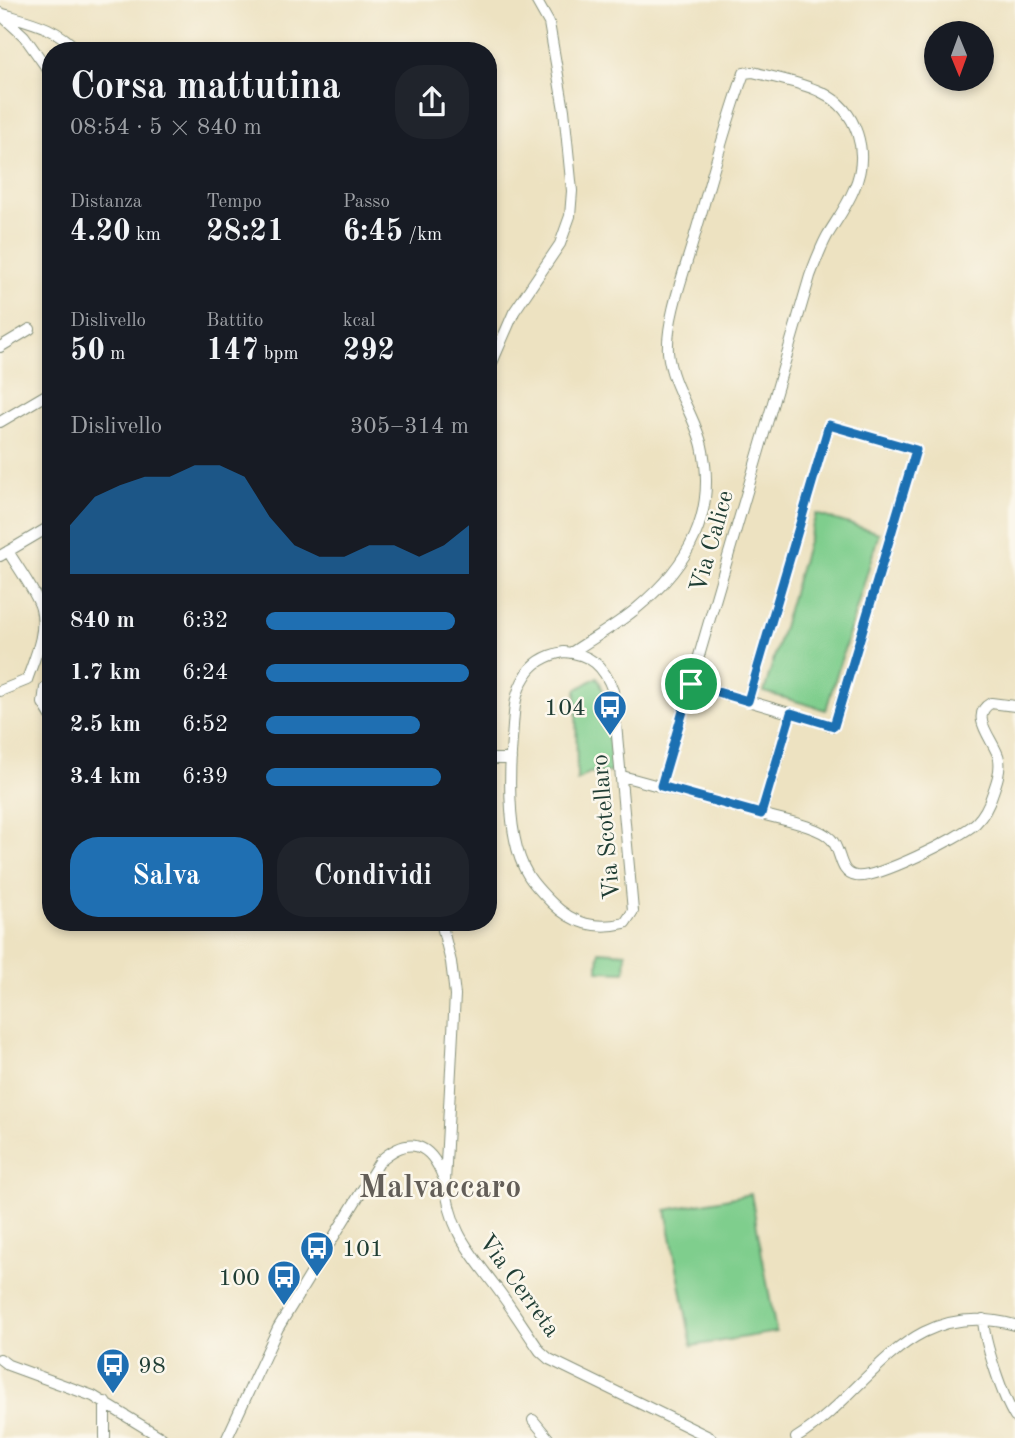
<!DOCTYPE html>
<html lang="it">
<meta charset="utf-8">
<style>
:root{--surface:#171b24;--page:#20242c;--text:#f1f3f6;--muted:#9ea1a6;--accent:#1f6fb2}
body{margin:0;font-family:"Old Standard TT",serif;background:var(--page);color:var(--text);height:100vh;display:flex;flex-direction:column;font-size:26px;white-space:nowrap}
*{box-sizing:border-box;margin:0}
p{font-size:23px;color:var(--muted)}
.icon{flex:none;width:38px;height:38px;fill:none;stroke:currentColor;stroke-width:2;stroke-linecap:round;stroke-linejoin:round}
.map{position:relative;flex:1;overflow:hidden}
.details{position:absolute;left:42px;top:42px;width:455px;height:889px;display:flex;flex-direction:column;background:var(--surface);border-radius:28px;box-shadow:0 4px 10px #0003}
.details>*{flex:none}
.needle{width:46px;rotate:179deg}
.fabs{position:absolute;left:924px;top:21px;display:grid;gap:14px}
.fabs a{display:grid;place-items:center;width:70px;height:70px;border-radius:50%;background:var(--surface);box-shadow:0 4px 10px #0003;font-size:35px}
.pin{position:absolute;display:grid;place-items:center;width:60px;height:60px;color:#fff;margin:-30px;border:4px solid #fff;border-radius:50%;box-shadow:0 2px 7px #0007}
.round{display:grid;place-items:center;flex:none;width:74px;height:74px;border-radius:28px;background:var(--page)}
.headline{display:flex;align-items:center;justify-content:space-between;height:119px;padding:0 28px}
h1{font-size:38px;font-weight:700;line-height:52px}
.metrics{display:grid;grid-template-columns:repeat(3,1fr);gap:10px;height:119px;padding:7px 28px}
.metrics div{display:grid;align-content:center}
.metrics b{font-size:30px;font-weight:700}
.metrics small{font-size:19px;font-weight:400}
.metrics p{font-size:19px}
.chart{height:196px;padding:14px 28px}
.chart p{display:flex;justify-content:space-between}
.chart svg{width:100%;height:126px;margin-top:7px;fill:var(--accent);opacity:.7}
.button{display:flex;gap:14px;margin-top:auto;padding:14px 28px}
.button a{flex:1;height:80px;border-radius:28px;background:var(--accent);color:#fff;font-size:28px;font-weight:700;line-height:80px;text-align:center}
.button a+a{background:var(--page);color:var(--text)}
ul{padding:0 28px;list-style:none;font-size:23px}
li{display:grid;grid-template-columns:112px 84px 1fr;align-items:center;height:52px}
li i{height:18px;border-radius:9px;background:var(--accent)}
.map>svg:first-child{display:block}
.green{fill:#7fce8d;stroke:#4f8660;stroke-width:2}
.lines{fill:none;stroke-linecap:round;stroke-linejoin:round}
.minor-casing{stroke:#86907a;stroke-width:12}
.minor{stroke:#fff;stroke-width:10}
.route-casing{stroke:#fff;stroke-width:14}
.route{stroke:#1f6fb2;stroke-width:9}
.labels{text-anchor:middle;stroke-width:5;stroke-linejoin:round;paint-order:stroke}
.street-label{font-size:24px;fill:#1f3d34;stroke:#fbf7ec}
.poi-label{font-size:24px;fill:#1f3d34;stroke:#fbf7ec;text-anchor:end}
.district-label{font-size:32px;font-weight:bold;fill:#635e58;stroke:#fbf7ec}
</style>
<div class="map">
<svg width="1015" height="1438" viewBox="0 0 1015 1438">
<rect width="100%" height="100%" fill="#fbf7ec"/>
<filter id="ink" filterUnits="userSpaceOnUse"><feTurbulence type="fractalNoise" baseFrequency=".0143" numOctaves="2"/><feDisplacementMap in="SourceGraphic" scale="14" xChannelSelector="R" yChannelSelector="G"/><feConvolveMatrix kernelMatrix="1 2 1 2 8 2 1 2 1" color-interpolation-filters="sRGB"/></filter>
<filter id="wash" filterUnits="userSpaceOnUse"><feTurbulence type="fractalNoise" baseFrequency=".00686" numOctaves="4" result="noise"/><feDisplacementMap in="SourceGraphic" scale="28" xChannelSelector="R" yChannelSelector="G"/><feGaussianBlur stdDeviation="1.57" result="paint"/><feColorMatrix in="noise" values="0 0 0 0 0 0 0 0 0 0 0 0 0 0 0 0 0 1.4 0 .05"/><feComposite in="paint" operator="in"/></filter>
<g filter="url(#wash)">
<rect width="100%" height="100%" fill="#ede2c1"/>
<path class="green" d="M816,514l63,19 -53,177 -62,-18z
M597,677c9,16 16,46 11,62h2l3,33 -24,1 -12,8 -1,-91z
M599,951l27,2 -1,19 -27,-1z
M751,1194l25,138 -84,14 -26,-136z"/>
</g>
<g filter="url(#ink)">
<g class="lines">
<g class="minor-casing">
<path id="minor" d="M0,13c30,9 57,14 78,38
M0,14l24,22 27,38
M0,347l30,-18
M488,372l26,-60 46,-68 10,-28 2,-25 -8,-81 -15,-87 -13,-23
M0,422l51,-30
M829,425l87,25 -82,276 -86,-25z
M8,551c8,14 30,44 33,58 6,24 -7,50 -14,71
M0,556l51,-30
M564,652c27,2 40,14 49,39l20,220 -8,12c-29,7 -52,1 -73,-20 -8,-8 -18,-18 -24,-28 -21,-34 -19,-98 -16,-136 2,-21 1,-44 13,-62 8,-15 22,-22 39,-25z
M571,653c22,-15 46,-28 66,-45 52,-43 80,-94 65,-162 -8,-33 -31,-60 -34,-94 -2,-33 17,-82 26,-114 16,-54 30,-109 49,-162l1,-3 9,-1c22,6 47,10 68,20 37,18 49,61 33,97 -7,17 -18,32 -27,47 -7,13 -12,27 -17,40l-149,510
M691,684l57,17
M45,688l-2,15 8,13
M0,691l27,-11
M488,759h23
M622,776l139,38 30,-101
M761,814c17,5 58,12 70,25 11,11 7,34 25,37 19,4 105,-39 120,-53 8,-8 13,-18 16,-28 4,-11 9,-24 7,-36 -3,-17 -32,-43 -8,-56l24,3
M441,922l10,40 4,33 -10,187c5,48 21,65 48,101 17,22 31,45 47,68l9,8 162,79
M983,1319c1,23 20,79 32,98
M0,1359l8,6 85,31 69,42
M533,1420l15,18
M105,1438v-36
M227,1438l51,-110 102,-167c29,-26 50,-18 63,16
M796,1438c76,-47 109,-142 219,-113"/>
</g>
<use href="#minor" class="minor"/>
</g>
</g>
<g class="lines" filter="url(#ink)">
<g class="route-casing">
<path id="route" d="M829,425l87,25 -82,276 -43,-13 -30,101 -100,-28 30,-102 57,17z"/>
</g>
<use href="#route" class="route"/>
</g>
<defs>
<g id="bus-pin" transform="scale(1.75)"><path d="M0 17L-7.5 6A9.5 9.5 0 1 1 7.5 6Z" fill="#1f6fb2" stroke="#fbf7ec"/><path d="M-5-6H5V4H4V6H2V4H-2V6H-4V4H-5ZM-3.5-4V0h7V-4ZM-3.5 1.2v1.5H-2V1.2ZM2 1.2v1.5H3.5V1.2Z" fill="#fff"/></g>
</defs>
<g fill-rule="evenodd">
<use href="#bus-pin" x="610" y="707"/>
<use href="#bus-pin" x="317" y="1248"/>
<use href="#bus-pin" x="284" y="1277"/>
<use href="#bus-pin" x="113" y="1365"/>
</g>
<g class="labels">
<g class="street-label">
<text transform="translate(711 541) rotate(-74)" y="8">Via Calice</text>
<text transform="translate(605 827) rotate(-95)" y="8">Via Scotellaro</text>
<text transform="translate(520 1285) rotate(54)" y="8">Via Cerreta</text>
</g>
<g class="poi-label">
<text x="586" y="715">104</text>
<text x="342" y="1256" text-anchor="start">101</text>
<text x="260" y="1285">100</text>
<text x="138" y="1373" text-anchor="start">98</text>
</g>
<g class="district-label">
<text x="440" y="1197">Malvaccaro</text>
</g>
</g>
</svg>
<div class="fabs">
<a><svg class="needle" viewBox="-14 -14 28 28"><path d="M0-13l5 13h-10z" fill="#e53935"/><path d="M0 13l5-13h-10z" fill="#9ea1a6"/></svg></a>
</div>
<div class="pin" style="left:691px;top:684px;background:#1e9e55"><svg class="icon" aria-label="arrive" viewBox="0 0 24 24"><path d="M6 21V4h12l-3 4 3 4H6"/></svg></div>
<section class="details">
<div class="headline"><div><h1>Corsa mattutina</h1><p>08:54 · 5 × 840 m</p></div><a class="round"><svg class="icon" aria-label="share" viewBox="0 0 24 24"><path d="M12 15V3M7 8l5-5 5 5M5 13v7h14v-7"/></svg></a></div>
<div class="metrics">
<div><p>Distanza</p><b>4.20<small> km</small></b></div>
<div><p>Tempo</p><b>28:21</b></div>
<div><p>Passo</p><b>6:45<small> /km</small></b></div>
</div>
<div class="metrics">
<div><p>Dislivello</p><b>50<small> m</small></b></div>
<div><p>Battito</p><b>147<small> bpm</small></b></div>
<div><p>kcal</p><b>292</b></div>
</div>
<div class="chart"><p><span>Dislivello</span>305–314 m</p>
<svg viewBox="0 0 160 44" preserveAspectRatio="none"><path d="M0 44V27L10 17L20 13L30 10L40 10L50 6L60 6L70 10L80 24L90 34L100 38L110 38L120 34L130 34L140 38L150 34L160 27V44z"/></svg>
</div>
<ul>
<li><b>840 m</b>6:32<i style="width:93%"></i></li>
<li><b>1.7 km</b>6:24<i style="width:100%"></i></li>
<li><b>2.5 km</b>6:52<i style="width:76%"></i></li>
<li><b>3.4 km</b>6:39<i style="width:86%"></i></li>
</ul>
<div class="button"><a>Salva</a><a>Condividi</a></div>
</section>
</div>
